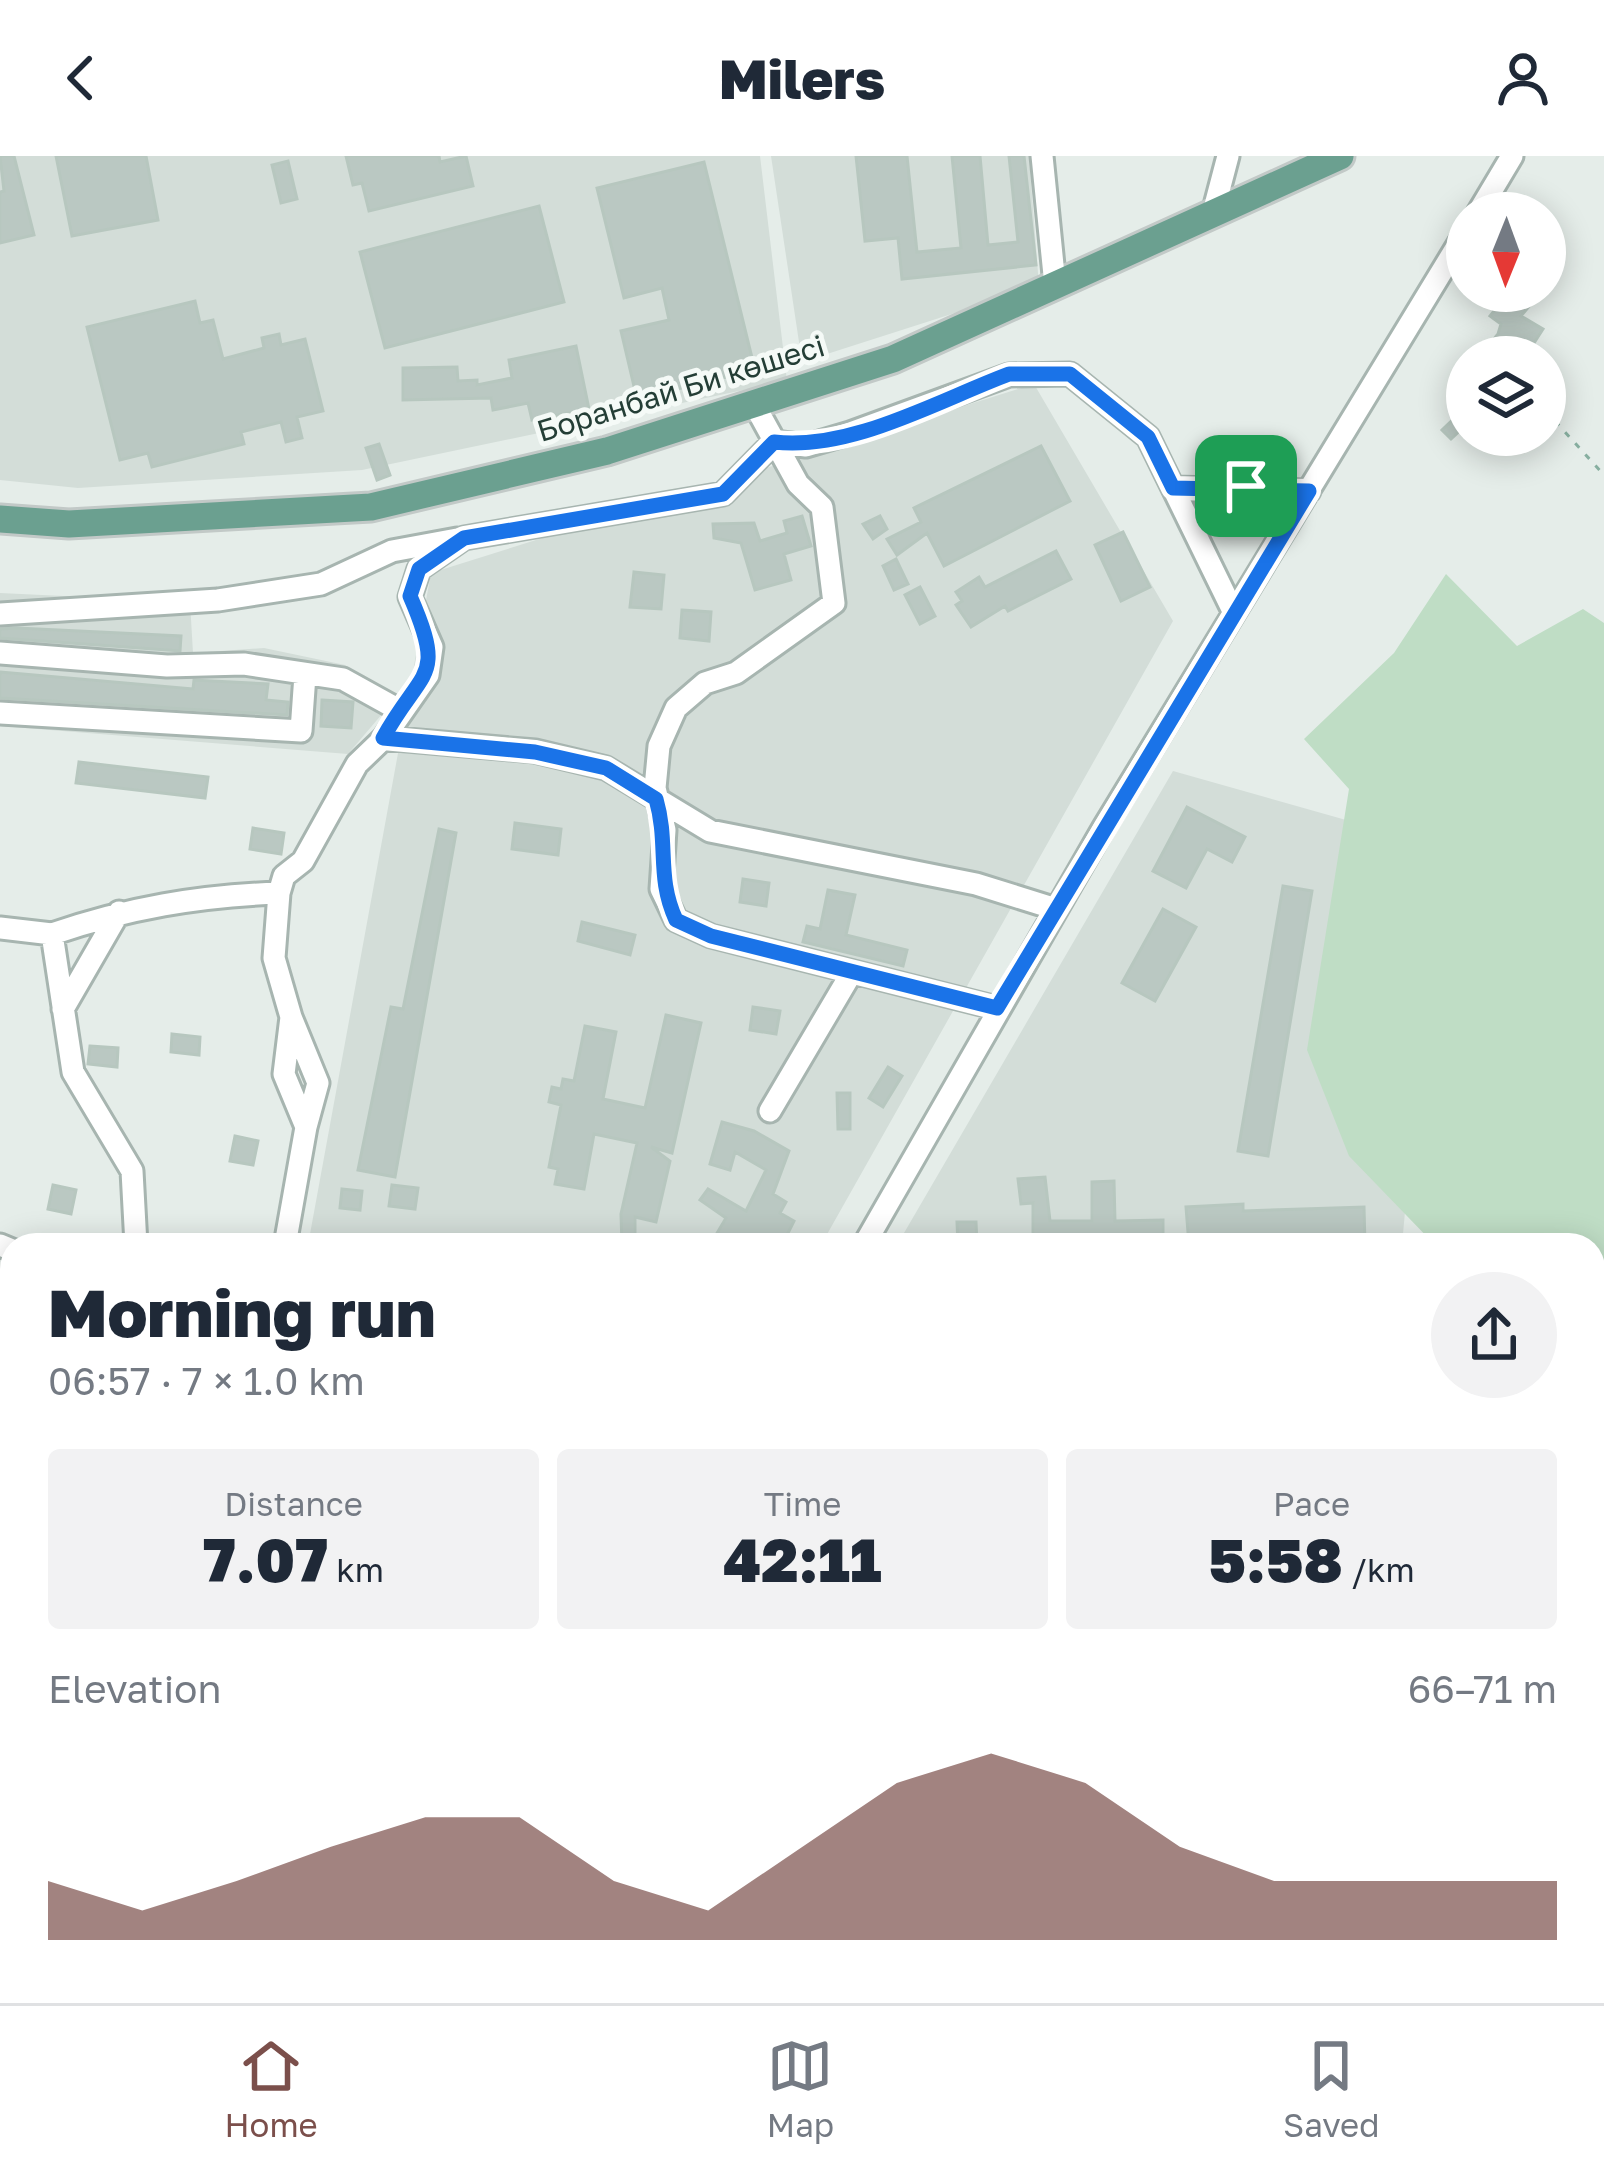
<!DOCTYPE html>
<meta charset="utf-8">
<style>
:root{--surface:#fff;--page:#f2f2f3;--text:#1f2937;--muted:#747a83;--line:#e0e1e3;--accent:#7b4f4b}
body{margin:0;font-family:"Golos Text",sans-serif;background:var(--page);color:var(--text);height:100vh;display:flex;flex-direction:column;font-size:45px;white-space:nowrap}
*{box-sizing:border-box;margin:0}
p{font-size:39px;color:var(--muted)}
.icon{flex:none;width:66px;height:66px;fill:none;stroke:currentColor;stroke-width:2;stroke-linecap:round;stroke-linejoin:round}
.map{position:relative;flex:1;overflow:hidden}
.side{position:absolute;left:0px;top:1077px;width:1605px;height:771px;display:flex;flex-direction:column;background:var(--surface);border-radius:36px 36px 0 0;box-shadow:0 6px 30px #0003}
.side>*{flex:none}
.needle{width:78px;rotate:181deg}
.controls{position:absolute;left:1446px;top:36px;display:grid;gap:24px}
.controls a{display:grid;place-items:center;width:120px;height:120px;border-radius:50%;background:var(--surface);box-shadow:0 6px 30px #0003;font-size:60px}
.pin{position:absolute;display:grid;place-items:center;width:102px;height:102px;color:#fff;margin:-51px;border-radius:24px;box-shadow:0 6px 18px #0006}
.round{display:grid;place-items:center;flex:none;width:126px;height:126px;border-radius:63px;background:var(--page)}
.head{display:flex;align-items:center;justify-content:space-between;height:204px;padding:0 48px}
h1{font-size:66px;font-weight:800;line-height:90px}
.metrics{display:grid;grid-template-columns:repeat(3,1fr);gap:18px;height:204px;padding:12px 48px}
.metrics div{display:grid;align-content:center;border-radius:12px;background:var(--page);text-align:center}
.metrics b{font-size:60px;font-weight:800}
.metrics small{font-size:33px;font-weight:400}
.metrics p{font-size:33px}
.chart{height:336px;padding:24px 48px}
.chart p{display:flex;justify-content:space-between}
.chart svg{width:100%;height:216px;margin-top:12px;fill:var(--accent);opacity:.7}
header{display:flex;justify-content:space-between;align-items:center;height:156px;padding:0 48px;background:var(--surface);font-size:54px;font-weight:800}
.tab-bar{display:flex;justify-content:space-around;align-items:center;height:168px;border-top:3px solid var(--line);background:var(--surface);font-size:33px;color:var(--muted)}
.tab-bar a{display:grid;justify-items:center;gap:6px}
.tab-bar .selected{color:var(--accent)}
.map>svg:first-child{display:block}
.built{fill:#d3ddd8}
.green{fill:#bfddc5}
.building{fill:#bac8c2;stroke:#b7c7bf;stroke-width:3}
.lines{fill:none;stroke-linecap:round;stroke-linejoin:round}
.minor-casing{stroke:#a7b5b0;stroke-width:27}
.major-casing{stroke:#c2c9c7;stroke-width:33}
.path{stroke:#87afa0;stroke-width:3;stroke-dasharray:6 9;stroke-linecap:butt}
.minor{stroke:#fff;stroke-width:21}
.major{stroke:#6ba090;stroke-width:27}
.route-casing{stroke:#fff;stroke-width:24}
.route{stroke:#1a73e8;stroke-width:15}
.labels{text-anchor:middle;stroke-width:10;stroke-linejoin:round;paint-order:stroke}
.street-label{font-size:30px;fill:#243e36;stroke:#f5faf7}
</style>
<header><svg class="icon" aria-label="back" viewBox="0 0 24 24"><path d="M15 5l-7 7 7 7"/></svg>Milers<svg class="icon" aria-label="person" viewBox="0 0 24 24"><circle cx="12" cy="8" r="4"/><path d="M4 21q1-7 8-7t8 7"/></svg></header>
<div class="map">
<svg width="1604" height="1847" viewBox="0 0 1604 1847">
<rect width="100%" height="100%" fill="#e5ede9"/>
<path class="built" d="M0,0h760l27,225 -425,89 -284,18 -78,-8z
M771,0h258l10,130 -237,76z
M1034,228l139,237 -352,624h-513l123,-672z
M0,437l190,9 3,51 71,-5 81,17 49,35 -46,54 -348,-28z
M1173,615l265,75 -36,399h-505z
M633,1836h720l-2,11h-720z"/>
<path class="green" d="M1446,418l71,72 66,-37 21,14v929h-11v-307h-158l-86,-89 -42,-106 42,-261 -45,-50 90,-86z
M1593,1540l11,5v101l-11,-3z"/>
<path class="building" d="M0,0h14l20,79 -34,8v-51l4,-1z
M56,0h90l12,64 -86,16z
M346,0h93l1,6 26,-6 7,30 -104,25 -7,-28 -9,2z
M856,0h51l10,96 44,-4 -9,-92h28l8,89 30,-3 -9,-86h15l12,109 -134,14 -4,-41 -33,3z
M288,5l9,38 -16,4 -9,-38z
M704,6l51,208 -118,29 -16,-68 48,-11 -7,-32 -38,10 -27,-110z
M539,50l25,96 -179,46 -25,-96z
M1510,135h17l9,7 -15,18 22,13 -18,28h-46l19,-23 3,-10 -11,-8z
M195,145l5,22 13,-3 10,39 41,-11 -2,-10 17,-4 2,11 24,-6 18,72 -26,6 5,21 -16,4 -5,-20 -40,10 3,12 -92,23 -4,-14 -28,7 -33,-133z
M576,190l13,63 -57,11 -4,-17 -35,7 -2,-12 -88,2v-32l54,-1 1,14 19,-1v5l35,-7 -3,-18z
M1467,250v18l-16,15 -9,-9z
M379,288l11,31 -13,5 -11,-32z
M1041,290l29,55 -126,65 -17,-33 -30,22 -10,-16 34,-17 -7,-14z
M802,360l9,30 -27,8 7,26 -36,10 -14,-47 -27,-5 -1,-14 41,-1 6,18 27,-8 -3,-12z
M880,360l7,13 -14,10 -10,-15z
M1123,376l27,55 -29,14 -26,-56z
M1056,395l15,28 -63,32 -3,-5 -34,21 -15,-22 6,-4 -6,-9 23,-15 6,10z
M896,403l12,25 -14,6 -11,-24z
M634,416l30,3 -3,34 -31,-2z
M920,431l15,29 -15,8 -15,-29z
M682,454l29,2 -2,29 -29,-3z
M17,472l164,8 -1,15 -180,-13v-9z
M0,516l193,17 1,-9 74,4 -2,16 22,2 -1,13 -287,-17z
M322,544l31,2 -2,26 -30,-2z
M79,606l129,15 -3,21 -129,-15z
M1187,651l58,30 -13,25 -25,-13 -21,39 -33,-17z
M515,667l46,6 -3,26 -46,-6z
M253,672l31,5 -3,21 -31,-5z
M439,673l17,4 -61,344 -37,-7 33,-163 12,2z
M743,723l26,4 -3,23 -26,-4z
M1283,730l29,5 -44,265 -30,-5z
M828,734l27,5 -9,40 61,15 -4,16 -100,-24 4,-16 13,3z
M1163,753l33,18 -41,74 -33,-18z
M582,766l53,13 -5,20 -52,-14z
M753,851l27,4 -4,23 -26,-4z
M666,859l35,8 -29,130 -21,-6 19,14 -14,61 -21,-5v28h-13l-1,-31 16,-71 -43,-9 -10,55 -29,-5 3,-15 -9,-2 12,-62 -12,-3 3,-15 9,2 2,-10 11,2 11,-55 31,6 -13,67 42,9z
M172,878l28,3 -1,18 -28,-3z
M90,890l28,2 -1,19 -29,-3z
M888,911l14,9 -19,31 -14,-9z
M837,937h13v36h-12z
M722,966l32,9 35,20 -16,43 13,8 -6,11 14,8 -7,14 18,10h-95l16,-27 -26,-18 8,-11 38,22 20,-41 -31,-18 -5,18 -20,-6z
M235,980l23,5 -5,24 -23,-4z
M1045,1021l5,44h42v-39l22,-1 1,40 48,-1v25h-130v-42l-12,1 -3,-25z
M53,1029l23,5 -5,24 -23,-5z
M392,1029l26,3 -3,21 -26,-3z
M342,1033l20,2 -2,19 -20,-2z
M1243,1048v7l121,-4 1,38h-34v-7l-48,2v5h-94l-3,-38z
M957,1066h19l1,23h-19z"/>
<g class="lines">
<g class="minor-casing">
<path id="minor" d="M1042,0l13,129
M1213,57l15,-57
M1478,57l34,-57
M754,248l44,80 24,23 12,96 -98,70 -31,10 -29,25 -17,38 -4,42 10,42 -4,59 15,31 35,16 286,72
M1173,332l136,3
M0,458l218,-14 103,-16 71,-33 65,-12
M0,497l167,13 77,-2 99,15 56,31
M0,557l301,18 4,-56
M384,582l151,13 71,17 104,63 266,53 80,25
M279,737l-5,65 17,59 -7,57 22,53 -21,118
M0,772l52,6 21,138 59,99 4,74
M52,778c76,-26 146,-38 227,-41l5,-17 19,-15 54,-97 27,-26 44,-63 4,-28 -22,-50 9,-28 45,-31 259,-44 51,-52 32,4 44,-13 159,-58 61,-1 78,63 86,176
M63,853l56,-97
M291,861l27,66 -12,44
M770,955l82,-139
M0,1089l12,5
M864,1089l240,-418 363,-597
M0,1167l12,-9
M0,1521l12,-16
M0,1699l12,6
M123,1847l1,-11
M275,1847l3,-11
M409,1847l6,-11
M518,1847l5,-11
M609,1847l1,-11"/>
</g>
<g class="major-casing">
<path id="major" d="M0,363l69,5 302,-17 236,-56 286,-92 447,-203"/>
</g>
<path class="path" d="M1545,254l59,65
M1593,1414h11
M1593,1566l11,17"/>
<use href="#minor" class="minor"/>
<use href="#major" class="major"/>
</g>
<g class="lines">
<g class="route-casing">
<path id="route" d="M1009,218h61l78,63 25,51 136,3 -312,517 -286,-72 -35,-16c-20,-43 -7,-76 -20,-121l-50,-31 -71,-16 -152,-14c39,-71 64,-57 27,-142l9,-27 45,-31 259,-44 51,-52c77,9 163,-41 235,-68z"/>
</g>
<use href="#route" class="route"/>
</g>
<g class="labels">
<g class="street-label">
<text transform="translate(681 233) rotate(-17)" y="10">Боранбай Би көшесі</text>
</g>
</g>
</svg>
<div class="controls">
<a><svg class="needle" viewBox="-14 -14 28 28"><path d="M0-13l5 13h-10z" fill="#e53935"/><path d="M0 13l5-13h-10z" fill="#747a83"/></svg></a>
<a><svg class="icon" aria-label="layers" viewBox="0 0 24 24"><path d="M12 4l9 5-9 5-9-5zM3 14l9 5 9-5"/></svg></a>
</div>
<div class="pin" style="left:1246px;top:330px;background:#1e9e55"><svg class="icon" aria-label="arrive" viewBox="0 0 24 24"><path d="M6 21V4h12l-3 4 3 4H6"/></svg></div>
<section class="side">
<div class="head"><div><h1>Morning run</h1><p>06:57 · 7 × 1.0 km</p></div><a class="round"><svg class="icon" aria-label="share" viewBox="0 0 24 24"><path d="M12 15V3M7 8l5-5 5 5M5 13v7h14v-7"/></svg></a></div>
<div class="metrics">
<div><p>Distance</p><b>7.07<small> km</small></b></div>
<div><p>Time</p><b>42:11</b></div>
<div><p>Pace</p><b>5:58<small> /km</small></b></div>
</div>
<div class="chart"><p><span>Elevation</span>66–71 m</p>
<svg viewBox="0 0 160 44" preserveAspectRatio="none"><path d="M0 44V32L10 38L20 32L30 25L40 19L50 19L60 32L70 38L80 25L90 12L100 6L110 12L120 25L130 32L140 32L150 32L160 32V44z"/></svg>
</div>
</section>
</div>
<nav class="tab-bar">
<a class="selected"><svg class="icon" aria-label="home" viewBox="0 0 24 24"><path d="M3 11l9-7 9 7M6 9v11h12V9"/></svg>Home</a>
<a><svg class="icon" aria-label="map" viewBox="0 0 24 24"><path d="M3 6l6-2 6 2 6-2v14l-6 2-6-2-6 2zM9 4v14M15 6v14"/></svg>Map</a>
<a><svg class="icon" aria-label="saved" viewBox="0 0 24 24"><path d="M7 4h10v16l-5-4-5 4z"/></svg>Saved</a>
</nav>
